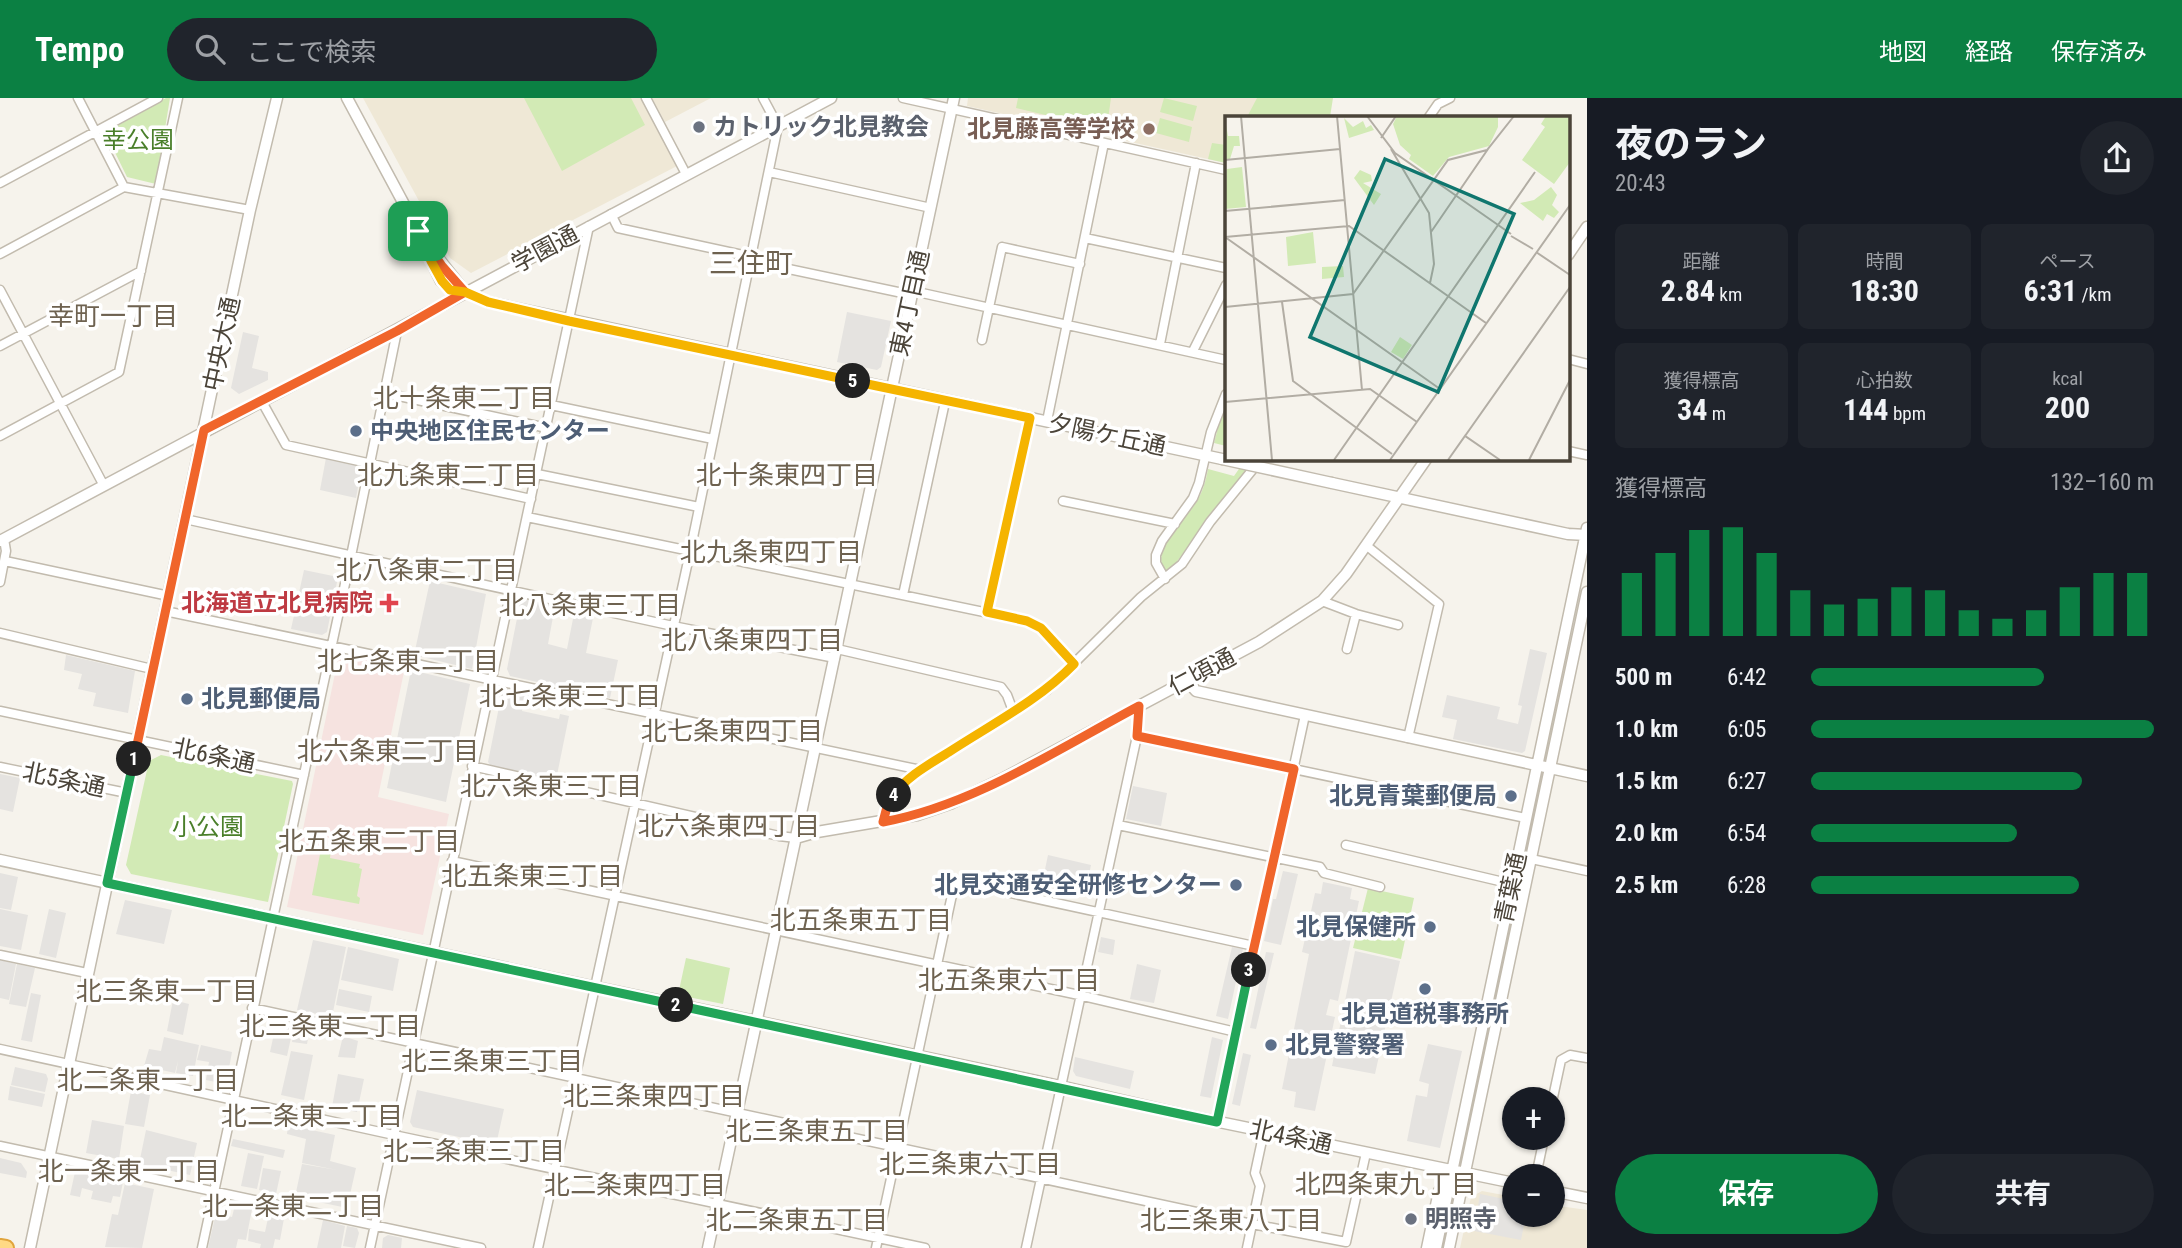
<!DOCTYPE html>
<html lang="ja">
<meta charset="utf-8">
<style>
:root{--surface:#171b24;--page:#20242c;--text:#f1f3f6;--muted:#9ea1a6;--accent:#0b8043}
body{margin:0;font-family:"Roboto Condensed","Noto Sans JP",sans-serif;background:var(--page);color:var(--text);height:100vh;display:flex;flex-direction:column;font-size:26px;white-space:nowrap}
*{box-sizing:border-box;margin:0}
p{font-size:23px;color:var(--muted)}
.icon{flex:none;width:38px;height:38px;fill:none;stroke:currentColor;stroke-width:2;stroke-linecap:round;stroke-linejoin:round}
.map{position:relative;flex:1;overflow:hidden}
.side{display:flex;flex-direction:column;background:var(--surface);width:595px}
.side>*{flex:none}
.tools{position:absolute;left:1502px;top:989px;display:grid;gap:14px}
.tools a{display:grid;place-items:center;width:63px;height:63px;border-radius:50%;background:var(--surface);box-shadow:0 2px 5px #0004;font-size:35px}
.pin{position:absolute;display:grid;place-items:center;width:60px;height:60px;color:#fff;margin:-30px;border-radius:14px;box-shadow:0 4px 10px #0006}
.km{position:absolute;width:35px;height:35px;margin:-18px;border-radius:50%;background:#222;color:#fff;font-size:19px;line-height:35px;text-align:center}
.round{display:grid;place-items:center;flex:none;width:74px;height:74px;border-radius:37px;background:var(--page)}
.overview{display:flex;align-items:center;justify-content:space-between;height:119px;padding:0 28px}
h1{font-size:38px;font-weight:700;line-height:52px}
.metrics{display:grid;grid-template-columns:repeat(3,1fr);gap:10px;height:119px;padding:7px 28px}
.metrics div{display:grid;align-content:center;border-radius:10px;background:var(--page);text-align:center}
.metrics b{font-size:30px;font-weight:700}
.metrics small{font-size:19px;font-weight:400}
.metrics p{font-size:19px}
.chart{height:196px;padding:14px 28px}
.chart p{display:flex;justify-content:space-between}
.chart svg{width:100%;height:126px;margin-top:7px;stroke:var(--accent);stroke-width:6}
.button{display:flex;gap:14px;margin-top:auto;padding:14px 28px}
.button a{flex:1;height:80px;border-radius:42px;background:var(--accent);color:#fff;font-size:28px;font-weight:700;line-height:80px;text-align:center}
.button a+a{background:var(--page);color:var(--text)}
ul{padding:0 28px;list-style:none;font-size:23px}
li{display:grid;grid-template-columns:112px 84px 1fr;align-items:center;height:52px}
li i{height:18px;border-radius:9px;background:var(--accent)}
header{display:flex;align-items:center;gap:42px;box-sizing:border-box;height:98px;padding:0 35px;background:var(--accent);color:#fff}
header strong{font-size:33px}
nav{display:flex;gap:38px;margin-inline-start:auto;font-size:24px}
.search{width:490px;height:63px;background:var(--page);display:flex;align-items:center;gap:18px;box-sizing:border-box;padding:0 24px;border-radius:38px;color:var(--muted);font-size:26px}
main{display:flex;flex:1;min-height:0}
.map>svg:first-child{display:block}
.education{fill:#efe8d6}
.medical{fill:#f6e3e0}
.green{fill:#d2eab5}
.parking{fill:#e5e3e0}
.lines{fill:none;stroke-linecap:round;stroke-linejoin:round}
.minor-casing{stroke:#c2bbae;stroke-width:11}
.tertiary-casing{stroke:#c2bbae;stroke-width:13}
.trunk-casing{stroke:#e0a43c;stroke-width:18}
.minor{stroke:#fff;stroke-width:8}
.tertiary{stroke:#fff;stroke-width:10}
.trunk{stroke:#ffd985;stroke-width:14}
.tertiary-bridge-casing{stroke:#c2bbae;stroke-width:13;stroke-linecap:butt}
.tertiary-bridge{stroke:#fff;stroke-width:10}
.split-1-casing{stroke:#fff;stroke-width:14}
.split-2-casing{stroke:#fff;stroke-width:14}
.split-3-casing{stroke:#fff;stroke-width:14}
.split-4-casing{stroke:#fff;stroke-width:14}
.split-5-casing{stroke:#fff;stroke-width:14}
.split-6-casing{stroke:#fff;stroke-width:14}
.split-1{stroke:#f0652b;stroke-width:9}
.split-2{stroke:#22a559;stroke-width:9}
.split-3{stroke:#22a559;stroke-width:9}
.split-4{stroke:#f0652b;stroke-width:9}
.split-5{stroke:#f5b400;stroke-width:9}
.split-6{stroke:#f5b400;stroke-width:9}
.worship-dot{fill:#6b7280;stroke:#fff;stroke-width:2.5}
.education-dot{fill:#8d6e63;stroke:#fff;stroke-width:2.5}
.service-dot{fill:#5c6f8a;stroke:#fff;stroke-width:2.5}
.health-dot{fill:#e0444e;stroke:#fff;stroke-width:2.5}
.labels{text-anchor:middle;stroke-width:7;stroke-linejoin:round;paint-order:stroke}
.worship-label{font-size:24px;font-weight:bold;fill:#5b616d;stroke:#fff;text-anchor:start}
.education-label{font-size:24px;font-weight:bold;fill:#785e54;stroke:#fff;text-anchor:end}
.park-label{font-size:24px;fill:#4a7f2a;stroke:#fff}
.street-label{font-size:24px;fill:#4b4439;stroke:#fff}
.service-label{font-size:24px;font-weight:bold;fill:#4e5e75;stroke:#fff;text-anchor:start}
.health-label{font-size:24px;font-weight:bold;fill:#be3a42;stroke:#fff;text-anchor:end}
.neighbourhood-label{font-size:26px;fill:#6e6250;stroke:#fff}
.quarter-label{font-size:28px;fill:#6e6250;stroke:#fff}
.inset-road{fill:none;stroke:#b2ada4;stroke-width:2}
.view{fill:#0f766e;fill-opacity:0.15;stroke:#0f766e;stroke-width:3.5}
.inset-edge{fill:none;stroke:#4b4439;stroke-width:3.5}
</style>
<header>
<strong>Tempo</strong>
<div class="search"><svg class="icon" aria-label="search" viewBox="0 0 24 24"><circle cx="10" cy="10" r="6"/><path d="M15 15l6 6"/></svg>ここで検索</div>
<nav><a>地図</a><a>経路</a><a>保存済み</a></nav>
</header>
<main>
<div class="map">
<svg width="1587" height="1150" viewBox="0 0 1587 1150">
<rect width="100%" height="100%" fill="#f6f3ec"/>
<path class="education" d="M363,0h278l36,68 -206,107 -21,-15z
M652,0h59l-46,24z
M968,0h357l-4,19h-95v46l-259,-57z
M1482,1093l32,6v17h38v-9l35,5v38h-127l11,-51z"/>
<path class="medical" d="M339,556l66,13 -27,130 71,17 -26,121 -136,-28z"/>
<path class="green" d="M166,0h4l-14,86 -29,-7 -23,-47z
M524,0h107l14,27 -83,46z
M1018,0h93l-3,21 -12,8 -80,-19z
M1164,0l33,8 -4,15 -33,-9z
M1257,0h76l-3,19h-83z
M1160,20l32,9 -3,15 -33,-9z
M1212,45l14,2v18l-18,-4z
M1226,308v40l-12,-3 7,-27z
M1246,361h8l-82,109 -4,3 -5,-3c-10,-24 23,-48 34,-67 6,-10 9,-21 11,-32l26,7z
M161,657l131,26 1,3 -25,118 -137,-28 -5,-9 23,-104z
M321,751l10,2 -1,7 30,6 -1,4 3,1 -5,27 3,2 -1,6 -47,-9z
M1368,790l46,10 -13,61 -48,-11z
M686,860l44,10 -7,36 -45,-9z"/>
<path class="parking" d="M847,214l44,9 -10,46 -4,3 -40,-8z
M243,234l16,4 -7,32 16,4v8l-29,14 -8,-6z
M326,360l36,8 -6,32 -36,-8z
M304,472l34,7 -11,55 -5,3 -31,-6z
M430,483l56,13 -14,75 -58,-14z
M521,500l34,8 -7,38 19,5 8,-40 19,4 -8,40 32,7 -8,38 -100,-22 -3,-7z
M1530,551l17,4 -22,98 -3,2 -69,-14 4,-19 -15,-3 5,-22 53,12 -3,12 21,5 4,-18 -4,-1z
M66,557l69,16 -7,42 -35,-7 3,-13 -18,-4 4,-15 -18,-4z
M411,572l59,14 -24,118 -59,-14z
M507,591l18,4 -3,18 37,8 1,-5 9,2 -13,64 -65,-14 -3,-4 14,-70z
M0,676l20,4 -7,34 -13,-3z
M1133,688l34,7 -6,33 -35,-7z
M1048,757l43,10 -6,30 -43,-11z
M1283,773l15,3 -17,71 -17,-4 9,-42h3z
M0,775l18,4 -7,33 -11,-2z
M1323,784l29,6 -2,11 9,2 -21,100 -8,-2 -4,16 9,2 -20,94 -21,-4 2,-15 -14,-3 27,-135 -7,-2 13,-59 6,1z
M125,802l47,10 -8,34 -48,-10z
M0,811l28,6 -7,35 -21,-4z
M49,811l17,4 -10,45 -17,-4z
M1101,839l14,3 -2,15 -15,-3z
M313,842l33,7 -14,70 -35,-7z
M348,849l51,12 -6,32 -52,-11z
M1232,849l11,2 -15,70 -12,-3z
M1355,853l45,10 -25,113 -43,-8z
M1266,854l8,1 -18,76 -6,-1z
M0,862l16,4 -7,36 -9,-2z
M17,866l18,4 -9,39 -17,-3z
M1137,866l24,6 -7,33 -24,-4z
M339,891l33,7 -3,16 -33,-7z
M31,895l10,2 -9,47 -11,-2z
M173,902l16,4 -6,31 -16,-4z
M277,922l17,4 -7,32 -17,-4z
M295,927l15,3 -3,16 -15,-2z
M343,938l15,5 -3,17 -17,-1z
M164,939l35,8 -6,31 -17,-3 2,-12 -3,12 -31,-7 5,-17 12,2z
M1212,939l11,3 -12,58 -11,-2z
M1428,946l34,7 -22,97 -33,-7 9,-46 11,2 2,-13 -10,-3z
M201,947l31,7 -6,32 -20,-4 3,-18 -12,-2z
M291,953l22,4 -9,45 -23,-5z
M1243,955l8,2 -11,51 -8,-2z
M1075,959l59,14 -4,18 -54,-13 -3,-5z
M15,969l31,7 2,5 -3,13 -34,-7z
M338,976l26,5 -7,33 -25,-5z
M10,988l35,8 -3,13 -34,-7z
M417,992l87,19 -8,36 -83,-18 -3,-5z
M131,993l19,4 -6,32 -19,-3z
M92,1022l32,6 -5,33 -33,-6z
M288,1027l47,10 -5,26 26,7 -9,40 -52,-11 7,-33 35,6 -35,-7 4,-24 -19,-5z
M146,1032l51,13 -7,32 -51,-11z
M233,1041l52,11 -2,8 -52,-12z
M248,1055l16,3 -7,33 -16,-3z
M0,1060l21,5 6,9 -1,6 -26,-5z
M263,1070l18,3 -5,23 -17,-4z
M75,1074l48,10 -3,15 -7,-1 -2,7 -20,-4 2,-8 -11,-3 -2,9 -10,-2z
M125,1085l29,6 -12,59 -37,-1 7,-33 6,1z
M1480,1096l34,7v13l12,1 -5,25 -47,-9z
M235,1107l17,4 -6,31 -8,-1 -2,9h-28l8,-35 16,4z
M270,1111l15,4 -5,27 -5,-1 -2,9h-13l1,-4 -13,-3 1,-12 16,3z
M323,1122l22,6 -4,22h-24z
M347,1128l10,2 2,5 -4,15 -12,-2z
M388,1137l14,3 -1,10h-19l1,-10z"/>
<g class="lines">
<g class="minor-casing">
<path id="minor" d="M78,0l46,89
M646,0l40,76
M903,0l323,72
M1429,19l9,-13 12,-6
M769,74l162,36
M0,85l158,-85
M611,116l7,14 134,29
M1085,140l141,30
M0,156l124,-67 126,23
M751,163l161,34
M0,192l103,194
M913,193l313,69
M982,242l20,-93 78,17
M1160,246l36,-181
M0,248l141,-75
M1193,253l33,-66
M1568,261l19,5
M385,295l162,35
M261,302l25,45 245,54
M551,307l162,34
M1047,323l57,-278
M0,338l119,-64 59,-274
M1568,353l19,4
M537,376l162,33
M1063,403l112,23
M527,419l500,104 14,7 33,36
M185,421l488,107 162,32
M1367,448l72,58 -31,134
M5,463l164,35
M1165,481l-9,-16v-8l6,-14 31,-43 6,-15 12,-51 15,-38
M0,484l6,-31 -2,-12
M903,497l42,-193
M1322,503l34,13 42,11
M165,513l756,159
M987,514l43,-194
M0,535l152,36
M837,551l164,38 6,8 6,16
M1347,551l9,-35
M0,613l304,64
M1137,638l389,82
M472,668l307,70 17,2
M0,669l127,26
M883,724l4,-15 13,-21 21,-16 126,-80 94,-93 41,-33 28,-42 52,-64
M1118,727l202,42 4,6 56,14
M1346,747l166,39
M1518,758l69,15
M452,763l627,134 157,37
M0,857l87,18
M252,910l1000,216 94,18 20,-89
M0,951l394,86 531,113
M1552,1004l9,-42 9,-5 17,3
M1217,1024l88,-407
M0,1048l481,102
M1536,1078l8,-38
M202,1150l149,-692 46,-225
M370,1150l219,-1022
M538,1150l152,-696 88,-426 -15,-28
M876,1150l79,-367 299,65
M1026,1150l111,-512 2,-30
M1247,1150l13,-62 -5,-13 9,-42"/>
</g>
<g class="tertiary-casing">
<path id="tertiary" d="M347,0l73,136
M418,133l13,30 10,20 9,9 15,2 23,10 734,157
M431,151l34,43
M1568,157l19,-28
M1332,385l236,51 19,1
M0,443l831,-443
M1186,582l10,11 391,85
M796,740l21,-6 100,-17 35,-12 52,-25 255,-136 63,-41 24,-27 81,-116
M0,762l1060,226 130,30 324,67
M1552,1093l35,7
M30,1150l220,-1038 27,-112
M708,1150l246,-1150
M1427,1150l12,-57 10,-15
M1436,1150l151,-720
M1449,1150l138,-656"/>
</g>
<g class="trunk-casing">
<path id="trunk" d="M0,1149l6,1"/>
</g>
<use href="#minor" class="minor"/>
<use href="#tertiary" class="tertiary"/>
<use href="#trunk" class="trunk"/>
<g class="tertiary-bridge-casing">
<path id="tertiary-bridge" d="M1222,361l110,24"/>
</g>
<use href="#tertiary-bridge" class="tertiary-bridge"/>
</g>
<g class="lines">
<g class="split-1-casing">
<path id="split-1" d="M134,661l70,-329 193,-99 68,-39 -23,-26 -24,-35"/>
</g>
<g class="split-2-casing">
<path id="split-2" d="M134,661l-27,124 569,122"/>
</g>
<g class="split-3-casing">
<path id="split-3" d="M676,907l541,117 32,-152"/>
</g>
<g class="split-4-casing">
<path id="split-4" d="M894,697l-7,12 -4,15c91,-17 175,-73 256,-116l-2,30 157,33 -45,201"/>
</g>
<g class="split-5-casing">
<path id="split-5" d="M853,283l177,37 -43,194 40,9 14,7 33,36c-35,36 -82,60 -125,88 -19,12 -42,24 -55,43"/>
</g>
<g class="split-6-casing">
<path id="split-6" d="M418,133l13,30 11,20 8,9 15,2 23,10 81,19 284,60"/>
</g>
<use href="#split-1" class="split-1"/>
<use href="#split-2" class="split-2"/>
<use href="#split-3" class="split-3"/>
<use href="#split-4" class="split-4"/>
<use href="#split-5" class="split-5"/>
<use href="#split-6" class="split-6"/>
</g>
<g class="worship-dot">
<circle cx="699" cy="29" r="7"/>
<circle cx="1411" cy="1121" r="7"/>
</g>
<circle class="education-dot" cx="1149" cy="31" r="7"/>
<g class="service-dot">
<circle cx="356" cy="333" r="7"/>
<circle cx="187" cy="601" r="7"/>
<circle cx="1511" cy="698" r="7"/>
<circle cx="1236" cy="787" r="7"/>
<circle cx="1430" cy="829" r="7"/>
<circle cx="1425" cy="891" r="7"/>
<circle cx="1271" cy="947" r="7"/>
</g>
<path class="health-dot" d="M385.5 494.5h7v7h7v7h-7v7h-7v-7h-7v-7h7z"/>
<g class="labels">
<g class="worship-label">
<text x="713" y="37">カトリック北見教会</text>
<text x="1425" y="1129">明照寺</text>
</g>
<g class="education-label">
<text x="1135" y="39">北見藤高等学校</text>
</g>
<g class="park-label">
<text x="138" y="50">幸公園</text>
<text x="208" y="737">小公園</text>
</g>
<g class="street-label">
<text transform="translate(545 151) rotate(-28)" y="8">学園通</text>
<text transform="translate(910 205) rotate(-78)" y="8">東4丁目通</text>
<text transform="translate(222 246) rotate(-78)" y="8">中央大通</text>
<text transform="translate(1107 337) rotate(12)" y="8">夕陽ケ丘通</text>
<text transform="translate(1202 574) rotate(-28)" y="8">仁頃通</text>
<text transform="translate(214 658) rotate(12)" y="8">北6条通</text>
<text transform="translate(64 682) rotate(12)" y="8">北5条通</text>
<text transform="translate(1511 790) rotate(-78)" y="8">青葉通</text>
<text transform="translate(1291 1039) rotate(12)" y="8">北4条通</text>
</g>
<g class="service-label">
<text x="370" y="341">中央地区住民センター</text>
<text x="201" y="609">北見郵便局</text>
<text x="1497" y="706" text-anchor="end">北見青葉郵便局</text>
<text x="1222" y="795" text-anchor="end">北見交通安全研修センター</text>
<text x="1416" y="837" text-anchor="end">北見保健所</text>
<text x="1425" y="924" text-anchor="middle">北見道税事務所</text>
<text x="1285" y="955">北見警察署</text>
</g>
<g class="health-label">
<text x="373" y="513">北海道立北見病院</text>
</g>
<g class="neighbourhood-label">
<text x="113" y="227">幸町一丁目</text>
<text x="464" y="309">北十条東二丁目</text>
<text x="448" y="386">北九条東二丁目</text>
<text x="787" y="386">北十条東四丁目</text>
<text x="771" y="463">北九条東四丁目</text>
<text x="427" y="481">北八条東二丁目</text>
<text x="590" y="516">北八条東三丁目</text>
<text x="752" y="551">北八条東四丁目</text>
<text x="408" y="572">北七条東二丁目</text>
<text x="570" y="607">北七条東三丁目</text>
<text x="732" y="642">北七条東四丁目</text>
<text x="388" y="662">北六条東二丁目</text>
<text x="551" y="697">北六条東三丁目</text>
<text x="729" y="737">北六条東四丁目</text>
<text x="369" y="752">北五条東二丁目</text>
<text x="532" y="787">北五条東三丁目</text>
<text x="861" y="831">北五条東五丁目</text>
<text x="1009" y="891">北五条東六丁目</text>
<text x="167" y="902">北三条東一丁目</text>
<text x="330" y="937">北三条東二丁目</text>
<text x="492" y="972">北三条東三丁目</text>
<text x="148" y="991">北二条東一丁目</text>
<text x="654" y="1007">北三条東四丁目</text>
<text x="312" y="1027">北二条東二丁目</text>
<text x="817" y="1042">北三条東五丁目</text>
<text x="474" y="1062">北二条東三丁目</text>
<text x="970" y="1075">北三条東六丁目</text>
<text x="129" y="1082">北一条東一丁目</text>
<text x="1386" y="1095">北四条東九丁目</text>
<text x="635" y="1096">北二条東四丁目</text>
<text x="293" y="1117">北一条東二丁目</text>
<text x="797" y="1131">北二条東五丁目</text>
<text x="1231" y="1131">北三条東八丁目</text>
</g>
<g class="quarter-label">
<text x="751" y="175">三住町</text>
</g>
</g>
<g transform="translate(1225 18)">
<rect width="345" height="345" fill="#f6f3ec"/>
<path d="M172,0h101v11l-9,19 -40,11 -16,19 -24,-17 2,-4 -11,-10 -7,-21zM321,0h24v46l-16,22 -32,-24 23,-33 -4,-3zM119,2l9,9 10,-6 3,7 5,-3 3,5 -25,8zM0,3l3,17h11l1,10h-6l-4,13h-5zM17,51l4,40 -21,2 2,-40zM135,54l11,5 1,6 -9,2 18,11 -7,11 -20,-27zM326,71l6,8 -5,10 7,7 -5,6 -7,-4 -4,7 -23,-18 14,-3zM88,116l3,31 -28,3 -2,-29zM118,150l1,11 -22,2v-12zM175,221l12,8 -9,14 -12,-7z" fill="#d2eab5"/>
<path class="inset-road" d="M16,0l31,344M112,0l25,274M142,0l28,37 116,81M156,22l15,-22M166,33l38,64 5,51 -4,19M0,44l115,-11M0,95l120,-11M206,116l57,-83M286,120l22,13M0,121l124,-11 137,97M0,121l215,152M311,136l34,23M57,186l11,79 99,73M0,191l128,-13 95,-134 39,-10 27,-34M0,286l145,-13 47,33M240,320l105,-149M109,344l201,-288M165,344l180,-255M223,344l17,-24 35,24M304,344l41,-80"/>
<path class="view" d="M160,43l129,55 -76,178 -128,-55z"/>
<rect width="345" height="345" class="inset-edge"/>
</g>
</svg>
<div class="tools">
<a>+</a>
<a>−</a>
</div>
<div class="pin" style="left:418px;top:133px;background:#1e9e55"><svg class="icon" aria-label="arrive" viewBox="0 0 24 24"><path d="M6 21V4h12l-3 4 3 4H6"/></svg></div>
<b class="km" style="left:134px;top:661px">1</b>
<b class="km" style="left:676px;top:907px">2</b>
<b class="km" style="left:1249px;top:872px">3</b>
<b class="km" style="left:894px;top:697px">4</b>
<b class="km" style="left:853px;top:283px">5</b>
</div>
<section class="side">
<div class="overview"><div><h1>夜のラン</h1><p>20:43</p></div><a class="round"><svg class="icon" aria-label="share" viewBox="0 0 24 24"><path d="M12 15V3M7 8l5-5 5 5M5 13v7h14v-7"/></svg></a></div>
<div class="metrics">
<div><p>距離</p><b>2.84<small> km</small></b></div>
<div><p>時間</p><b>18:30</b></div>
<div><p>ペース</p><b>6:31<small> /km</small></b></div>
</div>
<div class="metrics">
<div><p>獲得標高</p><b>34<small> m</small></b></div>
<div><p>心拍数</p><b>144<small> bpm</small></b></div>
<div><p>kcal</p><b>200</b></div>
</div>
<div class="chart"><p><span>獲得標高</span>132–160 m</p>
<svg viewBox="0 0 160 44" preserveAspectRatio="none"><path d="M5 44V22M15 44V15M25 44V7M35 44V6M45 44V15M55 44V28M65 44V33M75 44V31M85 44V27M95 44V28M105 44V35M115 44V38M125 44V35M135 44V27M145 44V22M155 44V22"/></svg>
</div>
<ul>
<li><b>500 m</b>6:42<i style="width:68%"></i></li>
<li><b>1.0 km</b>6:05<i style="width:100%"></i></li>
<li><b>1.5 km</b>6:27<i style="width:79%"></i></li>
<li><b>2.0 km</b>6:54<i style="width:60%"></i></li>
<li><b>2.5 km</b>6:28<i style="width:78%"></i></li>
</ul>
<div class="button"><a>保存</a><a>共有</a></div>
</section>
</main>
